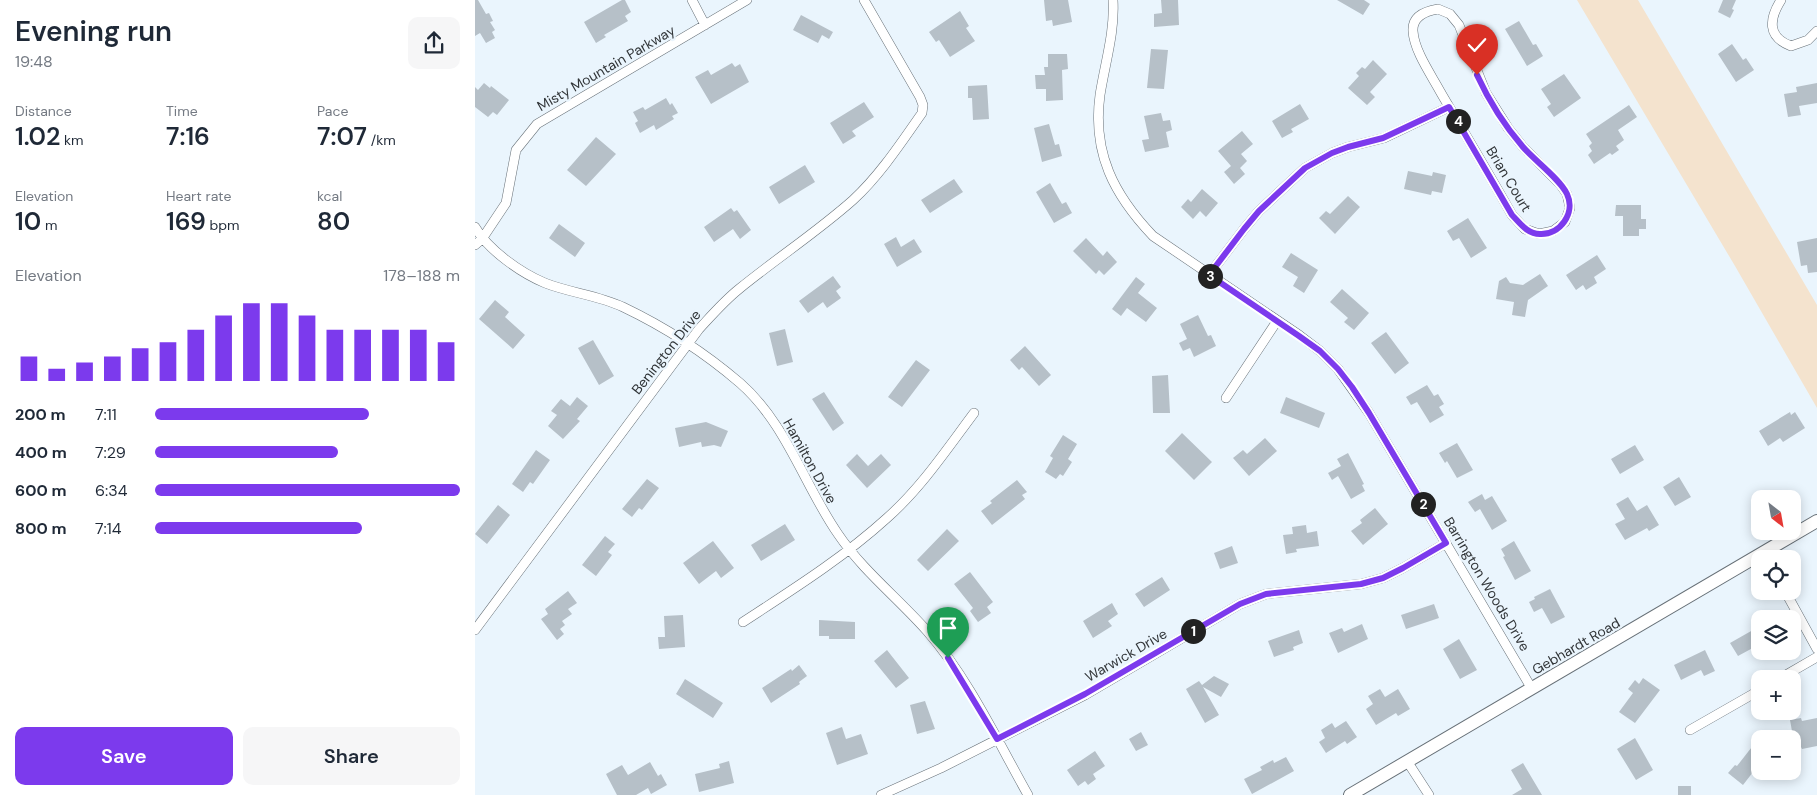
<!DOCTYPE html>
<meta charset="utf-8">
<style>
:root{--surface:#fff;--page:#f6f6f7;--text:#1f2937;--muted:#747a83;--accent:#7c3aed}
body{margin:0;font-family:"DM Sans",sans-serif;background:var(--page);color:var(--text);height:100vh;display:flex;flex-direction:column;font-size:19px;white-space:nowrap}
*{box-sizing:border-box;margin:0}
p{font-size:16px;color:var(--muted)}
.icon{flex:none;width:28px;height:28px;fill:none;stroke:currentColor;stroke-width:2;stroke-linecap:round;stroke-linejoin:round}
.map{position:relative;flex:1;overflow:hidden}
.side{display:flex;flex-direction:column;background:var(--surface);width:475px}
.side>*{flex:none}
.needle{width:32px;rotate:149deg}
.tools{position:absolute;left:1276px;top:490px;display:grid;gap:10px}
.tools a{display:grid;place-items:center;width:50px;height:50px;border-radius:10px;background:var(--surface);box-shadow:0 2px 12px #0003;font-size:25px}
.pin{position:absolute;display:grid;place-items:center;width:42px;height:42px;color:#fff;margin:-51px -21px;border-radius:50% 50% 50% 0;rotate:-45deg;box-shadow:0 0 5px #0007}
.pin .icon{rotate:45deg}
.km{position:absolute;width:25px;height:25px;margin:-12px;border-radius:50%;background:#222;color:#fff;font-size:14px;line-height:25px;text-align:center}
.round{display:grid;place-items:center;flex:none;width:52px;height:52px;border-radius:10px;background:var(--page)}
.headline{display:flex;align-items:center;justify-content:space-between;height:85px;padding:0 15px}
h1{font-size:28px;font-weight:600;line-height:38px}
.figures{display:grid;grid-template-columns:repeat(3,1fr);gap:8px;height:85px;padding:5px 15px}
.figures div{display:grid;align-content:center}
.figures b{font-size:25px;font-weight:600}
.figures small{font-size:14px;font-weight:400}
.figures p{font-size:14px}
.chart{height:140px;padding:10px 15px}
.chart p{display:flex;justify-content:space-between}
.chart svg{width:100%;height:90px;margin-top:5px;stroke:var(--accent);stroke-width:6}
.cta{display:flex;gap:10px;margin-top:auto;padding:10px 15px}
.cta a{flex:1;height:58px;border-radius:10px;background:var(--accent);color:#fff;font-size:20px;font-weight:600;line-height:58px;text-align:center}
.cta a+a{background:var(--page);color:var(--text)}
ul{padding:0 15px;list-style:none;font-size:16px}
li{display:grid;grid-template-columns:80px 60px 1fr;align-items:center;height:38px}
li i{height:12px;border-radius:6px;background:var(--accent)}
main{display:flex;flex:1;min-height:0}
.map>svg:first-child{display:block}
.green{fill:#f4e3ce}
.building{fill:#b6c0c8}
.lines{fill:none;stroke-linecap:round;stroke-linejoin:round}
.street-casing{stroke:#687178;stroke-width:10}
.secondary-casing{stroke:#687178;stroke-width:14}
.street{stroke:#fff;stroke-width:9}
.secondary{stroke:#fff;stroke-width:12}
.route-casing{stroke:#fff;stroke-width:10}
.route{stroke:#7c3aed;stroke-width:6}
.labels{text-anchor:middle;stroke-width:4.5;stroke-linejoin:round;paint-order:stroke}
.street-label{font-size:14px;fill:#313538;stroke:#eaf5fd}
</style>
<main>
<section class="side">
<div class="headline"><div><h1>Evening run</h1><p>19:48</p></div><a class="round"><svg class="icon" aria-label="share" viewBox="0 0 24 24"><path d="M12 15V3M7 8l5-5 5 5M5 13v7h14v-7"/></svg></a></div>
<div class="figures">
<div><p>Distance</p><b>1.02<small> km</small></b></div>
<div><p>Time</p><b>7:16</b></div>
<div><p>Pace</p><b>7:07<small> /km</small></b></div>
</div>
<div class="figures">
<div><p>Elevation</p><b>10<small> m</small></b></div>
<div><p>Heart rate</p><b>169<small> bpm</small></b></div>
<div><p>kcal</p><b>80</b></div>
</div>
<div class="chart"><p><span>Elevation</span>178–188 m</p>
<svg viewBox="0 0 160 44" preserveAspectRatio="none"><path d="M5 44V32M15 44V38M25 44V35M35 44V32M45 44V28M55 44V25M65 44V19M75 44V12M85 44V6M95 44V6M105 44V12M115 44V19M125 44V19M135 44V19M145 44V19M155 44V25"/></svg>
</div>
<ul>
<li><b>200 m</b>7:11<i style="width:70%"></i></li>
<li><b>400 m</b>7:29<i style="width:60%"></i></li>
<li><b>600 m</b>6:34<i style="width:100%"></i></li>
<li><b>800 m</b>7:14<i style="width:68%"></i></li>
</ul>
<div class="cta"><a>Save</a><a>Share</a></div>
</section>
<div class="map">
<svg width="1342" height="795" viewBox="0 0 1342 795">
<rect width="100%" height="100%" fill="#eaf5fd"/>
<path class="green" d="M1102,0h61l179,305v103l-82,-142z"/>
<path class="building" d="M0,0h3l8,14 3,-1 4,8 -3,1 5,8 -3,2 3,6 -9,5 -6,-10 -5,3z
M147,0h3l6,12 -6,4 3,5 -24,14 2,2 -10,6 -12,-21z
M569,0h24l4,22 -19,4 -1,-6 -6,1z
M686,0h17l1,25 -25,2v-13l8,-1z
M862,0h27l6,4 -7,11z
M1248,0h13l-4,9 2,1 -4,8 -12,-6z
M485,11l9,15 -3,2 9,13 -25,16 -11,-17 -3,2 -7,-10z
M326,15l32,17 -4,7 -7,-4 -4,8 -25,-13z
M1044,21l14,24 3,-1 7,12 -16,10 -22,-37z
M1257,44l11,16 3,-2 8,12 -18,12 -18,-28z
M676,49l17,1 -4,39 -17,-1z
M573,54h19l1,15 -6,1 1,30 -17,1v-12h-10l-1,-14h10l-1,-8h4z
M898,60l14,14 -17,18 5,5 -8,8 -19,-17 11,-12 -3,-3 6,-6 3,2z
M257,63l3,4 5,-3 9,18 -38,22 -16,-27 13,-7 3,5z
M1089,74l17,24 -27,19 -7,-10 4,-3 -10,-15z
M9,83l6,5 1,-2 18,14 -12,15 -4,-3 -5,5 -13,-10v-20l3,3z
M1342,83v20l-18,3 2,9 -13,2 -4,-23 13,-2 -1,-5z
M512,85l2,34 -16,1 -1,-22h-4v-12z
M191,98l4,7 2,-2 6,10 -6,3 2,3 -18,11 -2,-5 -14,8 -5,-10 3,-2 -5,-9 10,-5 2,3z
M389,102l10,15 -22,14 4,5 -13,8 -13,-21z
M825,104l9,15 -18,10 2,3 -11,6 -10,-17z
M1154,105l8,12 -19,13 6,10 -8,6 3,4 -7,5 -2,-2 -16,11 -6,-9 4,-4 -3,-5 3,-3 -6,-9z
M686,113l2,8 7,-1 2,10 -6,2 3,15 -24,5 -3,-12 7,-1 -5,-23z
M574,124l6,21 4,-1 3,12 -20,6 -8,-34z
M767,131l11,13 -12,10 6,7 -7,7 5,6 -11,10 -10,-12 7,-6 -13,-15z
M121,137l20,17 -30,32 -19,-16z
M330,165l10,17 -36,22 -10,-17z
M933,171l24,5 1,-4 13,3 -4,18 -10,-2 -1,4 -27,-6z
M479,179l9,13 -33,21 -9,-13z
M575,183l12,21 4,-2 6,11 -18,10 -18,-31z
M727,189l16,14 -12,14 -6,-6 -7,8 -12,-12 7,-8 3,3z
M873,196l12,11 -25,27 -16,-16 7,-7 4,3z
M1141,205h25v14h5v10h-7v7h-16v-20h-8z
M256,208l3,4 3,-2 14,20 -11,9 -7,-10 -19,13 -10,-15z
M993,218l19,30 -16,10 -12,-20 -6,3 -6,-10z
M84,224l26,19 -10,14 -26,-19z
M421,237l5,10 13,-8 8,13 -25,15 -13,-23z
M611,238l17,18 4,-5 10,11 -13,13 -5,-5 -3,4 -23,-23z
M1342,238v34l-9,1 -1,-8 -6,1 -4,-24z
M816,253l27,17 -14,23 -11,-7 5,-9 -16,-10z
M1122,255l9,14 -12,8 3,6 -11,7 -3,-5 -7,5 -10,-15z
M1065,274l8,12 -20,14 -3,17 -13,-2 2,-13 -18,-3 3,-18 7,-4 4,6 13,2z
M358,276l8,11 -5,4 5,7 -14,10 -4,-6 -15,11 -9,-12z
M661,277l9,7 -7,9 19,15 -11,14 -19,-14 -6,8 -9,-7z
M867,289l27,24 -15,17 -10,-8 4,-4 -18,-16z
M20,300l14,12 -4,5 20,18 -12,14 -34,-30z
M723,315l10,21 3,-1 5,11 -22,11 -4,-9 -7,3 -4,-8 8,-4 -7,-15z
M310,329l8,33 -16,4 -8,-33z
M911,332l23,31 -14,11 -24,-31z
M118,340l21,36 -15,9 -21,-37z
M550,346l26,29 -12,11 -17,-19 -3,3 -9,-10z
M441,360l14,10 -28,37 -14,-10z
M693,375l2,38h-17l-1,-37z
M952,385l7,11 4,-2 6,10 -5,3 5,8 -14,8 -13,-21 -6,3 -5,-8z
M349,392l20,31 -11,8 -21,-32z
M102,397l11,9 -11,13 3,2 -17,18 -15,-13 9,-11 -6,-4 10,-12 9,7z
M811,397l39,16 -6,15 -39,-15z
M1315,412l1,3 4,-3 10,16 -22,14 -3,-4 -12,8 -9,-15z
M231,422l22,9 -7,16 -7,-2 -12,2 -1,-5 -22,5 -4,-19z
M707,433l30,29 -18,18 -29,-29z
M588,435l14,9 -9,15 4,3 -9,14 -3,-2 -4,5 -11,-7 8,-14 -3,-2z
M790,438l12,13 -28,25 -16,-18 10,-8 4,4z
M982,443l16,27 -16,8 -10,-17 -2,2 -6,-10z
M1160,445l9,15 -24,14 -9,-15z
M61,450l14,10 -17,24 -3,-2 -7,10 -11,-8z
M873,453l16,31 -2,1 3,6 -14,8 -13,-23 -6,4 -4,-7 13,-7 -4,-7z
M382,454l11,12 13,-12 10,11 -24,23 -21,-23z
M1204,477l12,20 -16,9 -12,-19z
M172,479l12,9 -17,22 -3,-2 -7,9 -10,-8z
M542,480l10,12 -5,3 3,4 -33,26 -11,-14 11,-8 -2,-2z
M1007,494l3,6 7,-4 15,25 -15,9 -12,-21 -5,3 -7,-10z
M1153,497l9,14 10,-6 12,20 -10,6 -2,-3 -22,12 -10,-16 10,-5 -9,-15z
M23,505l12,10 -23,29 -12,-10z
M900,508l13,16 -25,21 -12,-14 11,-8 -2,-3z
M310,524l10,16 -34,21 -10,-16z
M831,525l1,8 10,-2 2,15 -23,3 1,3 -11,2 -3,-19 10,-1 -1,-7z
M472,529l12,12 -31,30 -11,-11z
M130,536l10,8 -7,8 4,3 -16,21 -14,-11z
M238,541l21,27 -13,10 -5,-7 -17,13 -16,-21z
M1039,541l17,30 -16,9 -12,-23 2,-1 -4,-7z
M757,546l6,17 -18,6 -6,-16z
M495,572l23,30 -6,5 4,6 -13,9 -8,-11 3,-3 -19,-24z
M687,577l8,13 -26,17 -9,-13z
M1075,589l15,28 -14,7 -9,-16 -8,4 -5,-10 6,-3 -1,-2z
M93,591l9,12 -9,6 4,5 -10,7 3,4 -5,4 4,5 -7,6 -16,-21 7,-5 -3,-5z
M637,603l6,11 -10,7 4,5 -19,12 -10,-17z
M959,604l5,14 -33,11 -5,-14z
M208,615l2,32 -26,2 -1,-12h7l-1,-21z
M344,620l36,2v17h-26v-3h-10z
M887,624l6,15 -30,14 -9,-20 13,-5 2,4z
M1285,626v18l-22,12 -8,-13z
M824,630l4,13 -10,4 1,3 -20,7 -6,-16z
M984,639l18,31 -17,9 -17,-30z
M412,650l22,28 -13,10 -22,-27z
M1230,650l10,21 -11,5 -3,-6 -20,10 -7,-15z
M324,665l8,11 -8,6 1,2 -29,19 -9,-15 29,-19 1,2z
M739,676l15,8 -8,13 -18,-10 16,28 -14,8 -19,-34 13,-8 3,4z
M1168,678l17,12 -25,33 -16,-11 14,-19 -5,-4 7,-9 4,4z
M210,679l38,24 -10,15 -37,-24z
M905,689l5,8 13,-8 12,20 -12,7 -2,-3 -20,12 -10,-16 7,-5 -5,-8z
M450,701l10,28 -18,5 -7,-29z
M1326,718l1,3 15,-3v28l-15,3 -1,-2 -6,1 -5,-28z
M871,721l11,16 -10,7 -2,-3 -19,12 -7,-11 6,-4 -4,-8 11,-7 3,5z
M367,727l4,12 15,-5 7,20 -31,11 -11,-32z
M666,732l7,13 -12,6 -7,-12z
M1160,738l18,32 -17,10 -19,-31z
M1280,743l5,3v17l-17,22 -15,-12 7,-8 2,1z
M620,751l10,15 -12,8 3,5 -8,6 -3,-4 -7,5 -11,-16z
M811,757l8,14 -42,23 -8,-15 18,-9 -2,-3 13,-7 1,3z
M254,761l5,22 -35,9 -4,-18 25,-6 -1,-4z
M175,762l8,14 3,-2 6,11 -16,9 -3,-6 -12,7h-19l-11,-21 16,-9 6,10z
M1048,763l19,32h-30l10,-6 -11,-19z
M1203,786h13v9h-13z"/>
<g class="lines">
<g class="street-casing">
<path id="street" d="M217,0l13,25
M638,0c2,32 -8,63 -13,95 -8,58 14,100 53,141l146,99 21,16 18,18 31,44 163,276
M1306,0c-12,19 -14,37 10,46l17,-6 9,-9
M963,9l12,5 9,11 27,68 22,35 15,19 37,37 7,10 3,14 -5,14 -12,9 -14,3 -14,-5 -13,-14c-23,-41 -47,-81 -71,-122 -9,-17 -27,-42 -28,-62 -1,-15 13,-20 25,-22z
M0,227c13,23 46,46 70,56 25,10 53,12 78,24 42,20 82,46 117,76 46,40 64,102 98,151 25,37 60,64 89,97 42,48 70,109 101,164
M0,245l7,-6 24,-36 10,-53 21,-26 210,-124
M734,275l35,-46 15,-18 46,-43 27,-15 16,-6 36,-9 65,-31
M751,398l51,-77
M1310,591l32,58
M268,622c49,-32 100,-64 144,-104 34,-30 60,-69 87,-105
M0,630l224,-301c13,-14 25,-28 40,-40 38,-31 78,-57 114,-89 27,-25 48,-57 69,-87l1,-8 -3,-8 -56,-97
M1304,679l38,-22
M1215,730l70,-40
M932,761l22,34
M406,795l60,-27 144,-73 155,-91 26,-10 95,-10 22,-6 20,-10 43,-25"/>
</g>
<g class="secondary-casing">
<path id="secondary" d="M875,795l467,-274"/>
</g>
<use href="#street" class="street"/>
<use href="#secondary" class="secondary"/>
</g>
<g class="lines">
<g class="route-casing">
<path id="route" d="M473,658l49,81 88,-45 155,-90 26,-10 95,-10 22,-6 20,-10 43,-25 -77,-130 -17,-26 -14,-18 -18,-18 -21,-15 -90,-61 35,-46 15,-18 46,-43 27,-15 16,-6 35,-9 66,-31 63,108c8,8 15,19 28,19 20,1 36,-21 27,-40 -7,-15 -33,-34 -44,-47 -19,-22 -34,-46 -46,-72"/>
</g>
<use href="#route" class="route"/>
</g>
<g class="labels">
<g class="street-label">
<text transform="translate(131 68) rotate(-30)" y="5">Misty Mountain Parkway</text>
<text transform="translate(1034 179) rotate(59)" y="5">Brian Court</text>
<text transform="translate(191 352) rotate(-52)" y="5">Benington Drive</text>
<text transform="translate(335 461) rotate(61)" y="5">Hamilton Drive</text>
<text transform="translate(1012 584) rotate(59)" y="5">Barrington Woods Drive</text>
<text transform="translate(1101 646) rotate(-30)" y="5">Gebhardt Road</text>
<text transform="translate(651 655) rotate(-30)" y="5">Warwick Drive</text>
</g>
</g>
</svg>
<div class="tools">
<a><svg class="needle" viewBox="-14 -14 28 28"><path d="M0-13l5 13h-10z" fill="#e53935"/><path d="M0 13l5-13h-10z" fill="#747a83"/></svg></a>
<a><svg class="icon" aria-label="locate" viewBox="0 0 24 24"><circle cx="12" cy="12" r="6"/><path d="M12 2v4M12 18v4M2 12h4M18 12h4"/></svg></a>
<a><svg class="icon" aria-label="layers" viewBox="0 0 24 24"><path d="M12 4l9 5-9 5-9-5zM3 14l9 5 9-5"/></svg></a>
<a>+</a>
<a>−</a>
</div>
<div class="pin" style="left:473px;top:658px;background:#1e9e55"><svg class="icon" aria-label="arrive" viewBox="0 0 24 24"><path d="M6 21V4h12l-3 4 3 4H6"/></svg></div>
<div class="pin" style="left:1002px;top:75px;background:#d93025"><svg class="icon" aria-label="check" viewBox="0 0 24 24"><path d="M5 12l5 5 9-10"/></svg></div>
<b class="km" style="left:718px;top:631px">1</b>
<b class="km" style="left:948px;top:504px">2</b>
<b class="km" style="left:735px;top:276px">3</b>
<b class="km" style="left:983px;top:121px">4</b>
</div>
</main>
